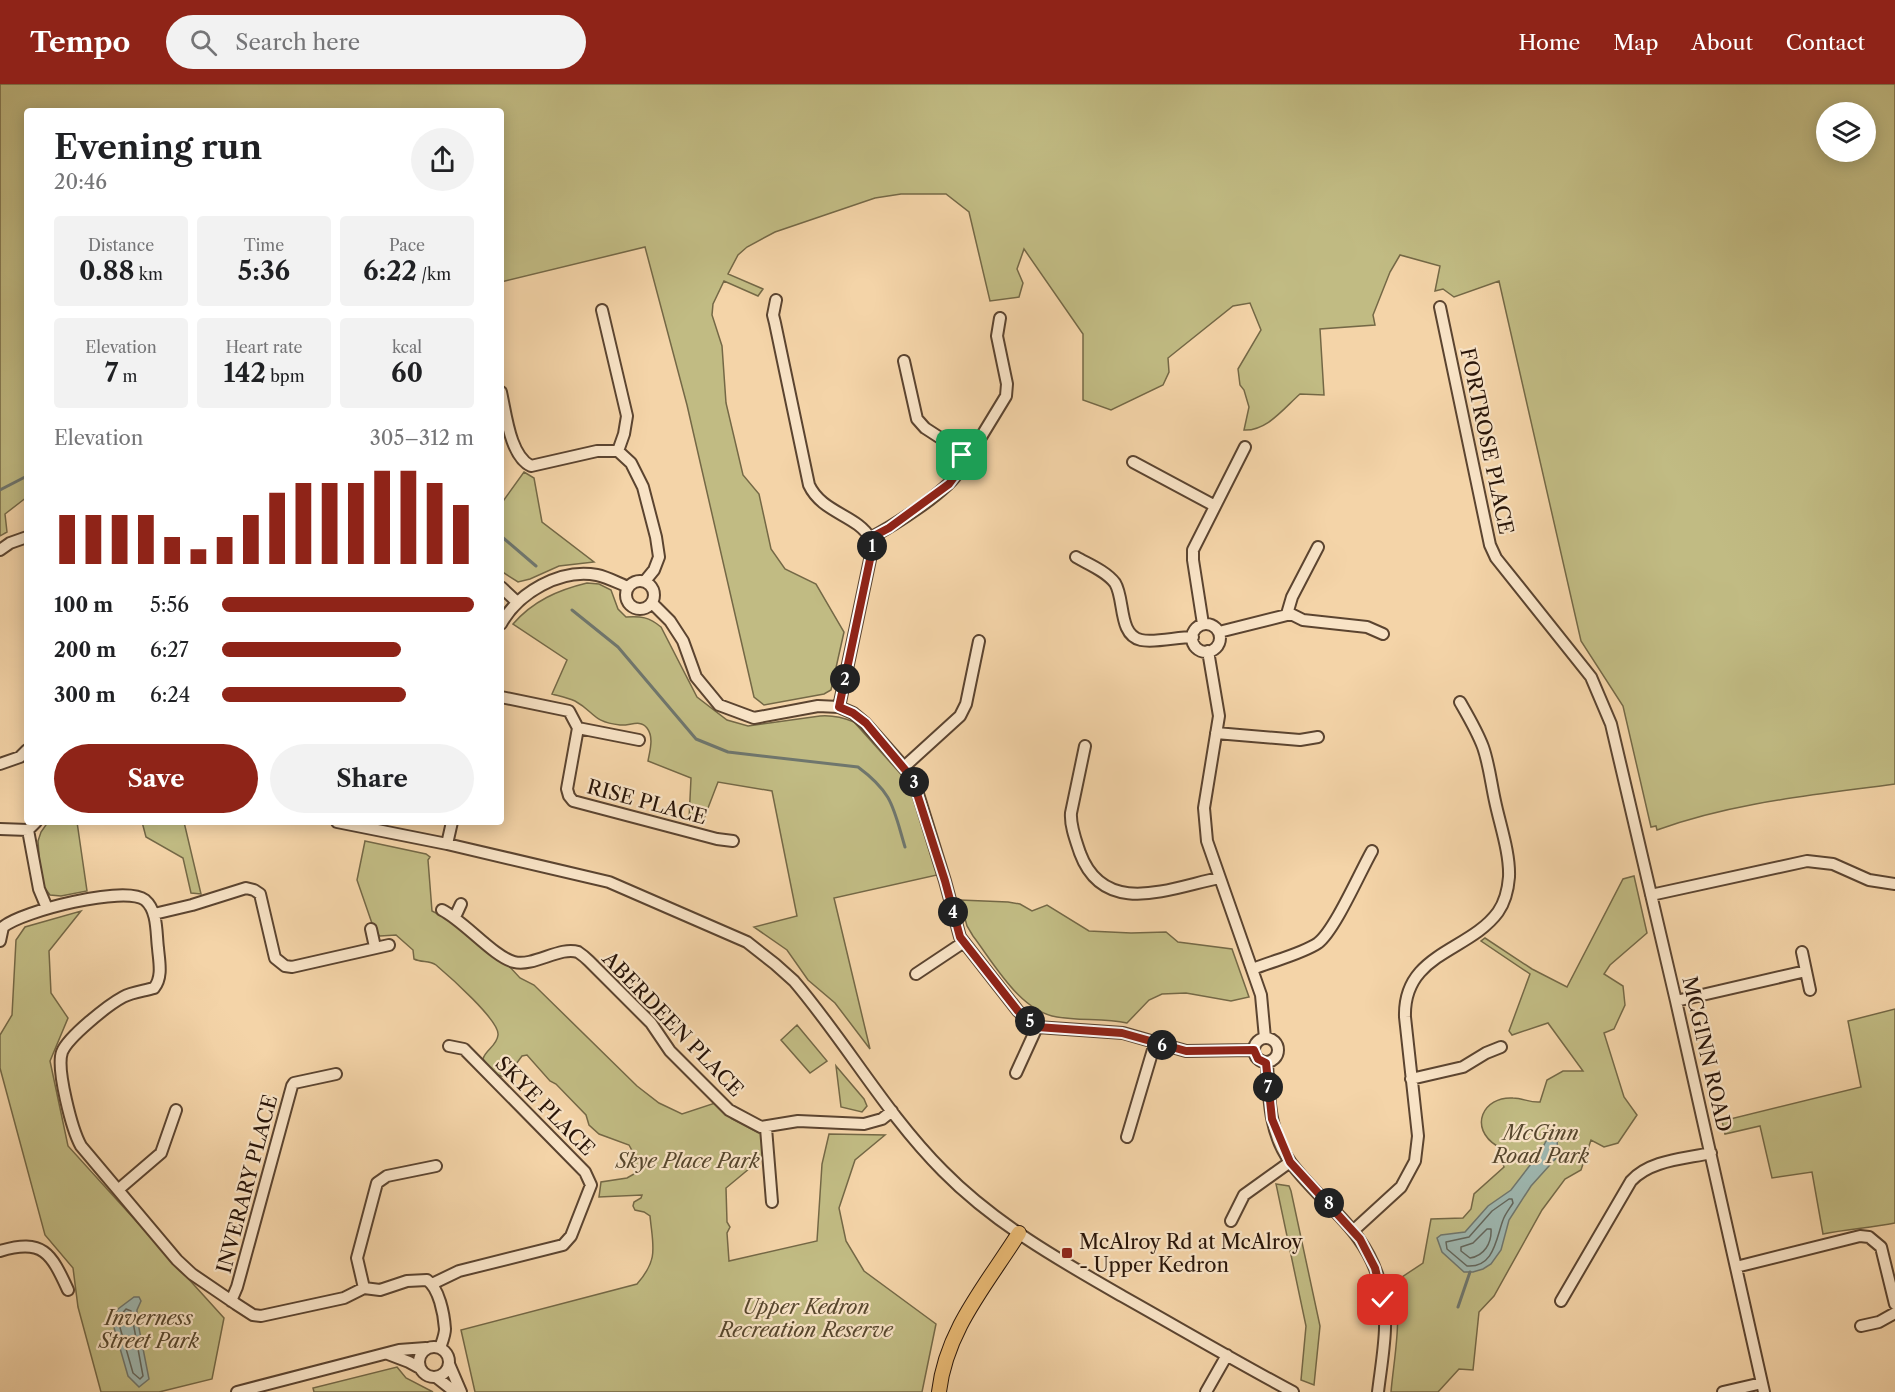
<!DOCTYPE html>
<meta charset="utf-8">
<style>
:root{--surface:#fff;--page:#f2f2f2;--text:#202124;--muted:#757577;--accent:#8f2418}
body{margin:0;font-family:"Libre Caslon Text",serif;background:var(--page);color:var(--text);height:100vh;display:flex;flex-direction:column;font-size:22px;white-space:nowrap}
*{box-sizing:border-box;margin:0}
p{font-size:20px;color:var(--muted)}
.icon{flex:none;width:33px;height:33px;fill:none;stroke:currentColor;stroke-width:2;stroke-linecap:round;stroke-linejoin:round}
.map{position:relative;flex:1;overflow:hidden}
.drawer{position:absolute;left:24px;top:24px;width:480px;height:717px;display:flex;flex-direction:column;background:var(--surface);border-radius:6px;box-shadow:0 3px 15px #0003}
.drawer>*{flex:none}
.controls{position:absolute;left:1816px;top:18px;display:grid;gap:12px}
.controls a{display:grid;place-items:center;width:60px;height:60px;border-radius:50%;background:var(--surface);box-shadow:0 3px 15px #0003;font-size:30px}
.pin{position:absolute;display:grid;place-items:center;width:51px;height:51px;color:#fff;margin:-26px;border-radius:12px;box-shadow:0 3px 9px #0006}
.km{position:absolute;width:30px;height:30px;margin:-15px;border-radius:50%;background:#222;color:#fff;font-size:16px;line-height:30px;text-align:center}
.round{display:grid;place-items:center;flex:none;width:63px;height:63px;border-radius:32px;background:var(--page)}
.summary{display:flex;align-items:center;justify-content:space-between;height:102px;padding:0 30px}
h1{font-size:33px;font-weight:700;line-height:45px}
.figures{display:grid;grid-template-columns:repeat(3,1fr);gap:9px;height:102px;padding:6px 30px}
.figures div{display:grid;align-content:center;border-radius:6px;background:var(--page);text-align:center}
.figures b{font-size:26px;font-weight:700}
.figures small{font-size:16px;font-weight:400}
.figures p{font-size:16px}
.chart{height:168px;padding:12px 30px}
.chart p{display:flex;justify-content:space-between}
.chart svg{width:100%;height:108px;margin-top:6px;stroke:var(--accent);stroke-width:6}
.primary-button{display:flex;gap:12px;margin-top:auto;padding:12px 30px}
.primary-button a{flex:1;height:69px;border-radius:36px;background:var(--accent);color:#fff;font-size:24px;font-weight:700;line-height:69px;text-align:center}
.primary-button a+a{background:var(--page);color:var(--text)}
ul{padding:0 30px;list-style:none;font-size:20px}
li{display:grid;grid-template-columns:96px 72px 1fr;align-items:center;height:45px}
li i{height:15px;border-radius:8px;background:var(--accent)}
header{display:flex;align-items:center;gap:36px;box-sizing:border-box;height:84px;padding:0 30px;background:var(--accent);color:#fff}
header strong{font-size:28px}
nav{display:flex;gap:33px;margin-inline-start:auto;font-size:21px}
.search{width:420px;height:54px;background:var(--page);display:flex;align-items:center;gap:15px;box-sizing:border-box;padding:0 21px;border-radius:33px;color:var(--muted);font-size:22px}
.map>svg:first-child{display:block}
.green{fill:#c1bb83;stroke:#746846;stroke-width:1.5;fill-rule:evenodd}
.water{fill:#9eb7b0;stroke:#6f766d;stroke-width:1.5}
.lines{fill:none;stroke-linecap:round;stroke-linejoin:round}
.shore{stroke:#63665c;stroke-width:1.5}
.stream{stroke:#6f766d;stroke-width:3}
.minor-casing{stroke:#5b4430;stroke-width:14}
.major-casing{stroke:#281408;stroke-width:16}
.minor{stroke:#f8e3c6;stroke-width:10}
.major{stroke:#eaba74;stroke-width:14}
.route-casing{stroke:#fff;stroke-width:12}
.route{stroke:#8f2418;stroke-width:8}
.poi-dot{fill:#8f2418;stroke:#f8e3c6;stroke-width:2}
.labels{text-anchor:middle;stroke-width:4.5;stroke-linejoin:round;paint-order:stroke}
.street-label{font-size:20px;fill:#281408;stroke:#f8e3c6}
.park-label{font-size:20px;font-style:italic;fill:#56462d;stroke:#f8e3c6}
.poi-label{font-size:20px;fill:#281408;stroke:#f8e3c6;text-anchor:start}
</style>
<header>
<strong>Tempo</strong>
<div class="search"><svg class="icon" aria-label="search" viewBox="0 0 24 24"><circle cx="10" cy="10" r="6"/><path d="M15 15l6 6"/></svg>Search here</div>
<nav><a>Home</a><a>Map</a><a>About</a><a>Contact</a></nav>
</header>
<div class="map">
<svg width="1895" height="1308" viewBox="0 0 1895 1308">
<rect width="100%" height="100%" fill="#f4d4a8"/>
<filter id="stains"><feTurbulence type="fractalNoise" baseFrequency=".00333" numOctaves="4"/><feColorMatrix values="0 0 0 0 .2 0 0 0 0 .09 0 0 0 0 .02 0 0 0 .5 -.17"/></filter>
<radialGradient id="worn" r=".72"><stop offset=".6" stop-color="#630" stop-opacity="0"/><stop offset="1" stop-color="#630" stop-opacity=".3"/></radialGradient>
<path class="green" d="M0,0h1895v700c-80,11 -161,18 -238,46l-1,-4 -5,1 -28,-121 -42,-65 -82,-360 -45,16 -11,-8 -8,2 5,-25 -40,-11 -10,17 -17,43 2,10 -55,4 4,66 -24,-1c-17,15 -33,37 -56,36l5,-23 -5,-17 -4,-5 -2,-16 23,-39 -11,-27 -17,3 -65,52 1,14 -6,13 -52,25 -28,-10v-66l-59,-85 -7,20 6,14 -4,14 -29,4 -21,-89 -23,-18h-45l-26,4 -100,34 -28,15 -9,8 -10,19 35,15 -5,7 -34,-15 -11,23 -1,11 10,31 4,57 17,72 16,19 12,55 14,20 31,15 28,48 -13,58 -7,4 -60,11 -10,-8 -67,-292 -42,-158 -144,35v-171h-474v386l-22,17 2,18 -7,4zM1827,28h39v40h-39z
M524,388l10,6 8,44 52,40 -35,4 -29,13 -12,3 -17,-11v-67z
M587,499l12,1 12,6 7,19 8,8c15,-1 23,0 35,10l36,70 30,23 21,6 72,-10c13,-1 22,1 34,6l53,59 5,10 25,84 -103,23 36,151 -35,-46 -27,-23 -21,-30 -33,-23 43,-11 -25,-125 -54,-9 -15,39 -14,-1 2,-42 -43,-17c2,-11 6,-24 -1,-33 -7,-9 -17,-2 -27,-3 -28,-3 -25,-13 -45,-24 -7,-3 -16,-5 -23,-7l15,-34 -54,-36c20,-23 45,-34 74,-41z
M48,738h29l10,69 -26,5 -11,-1 -9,-12 -3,-42 3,-9z
M142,738h42l17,72 -10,-1 -8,-35 -37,-21z
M365,757l61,13 4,3 -2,3 4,51 21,11 55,43 12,13 14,7 103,101 22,17 23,11 33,-11 17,16 31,16 2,15 -3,8 -36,30 1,34 3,5 -3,6 2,28 88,-20 5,-77 7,-30 56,1 -30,25 -16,48 7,33 18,30 72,53 -14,68h-447l-14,-62 176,-46c22,-25 16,-37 13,-68l-6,-4 -9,-2 -2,-4 1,-4 7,-4 1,-3 -43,2 2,-15 26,-4 7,-4 2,-16 -7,-13 -30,-11 -10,-9 -3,-10 -30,-31 -6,-3 -23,-26 -5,1 -15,20c-12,2 -18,-8 -24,-17 2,-9 14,-13 15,-24 2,-14 -49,-59 -62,-70 -7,-5 -14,-2 -22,-6l-1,-9 -17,-15 -16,1 -5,-4 -18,-52z
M1634,792l13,57 -37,32 -6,9 19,12 2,19 -11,24 -10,4 20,64 13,18 -19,28 -14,4 -13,-7 -10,30 -16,9 -23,31 -48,86 -15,16 -6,58 -14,-1 -21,23h-47c3,-35 12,-75 2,-109l30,-20 8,-44 32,-1 8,-9 3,-15 30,-27 -7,-21c-29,-18 -14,-50 16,-48 10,0 17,5 27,4l7,-22 16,-9h20l-35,-48 -36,12 -3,-4 21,-57 -49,-33 4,-3 47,31 35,18 56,-108z
M960,816l48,2 12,2 12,7 15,-6 42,26 42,2 35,-1 12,10 54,7 17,48 -18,4 -45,-8 -24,1 -13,6 -22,23c-23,-5 -47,-2 -70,-6 -37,-6 -62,-52 -84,-81l-6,-10z
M81,827l-32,40 2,42 17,25 -18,43 18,85 156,172 -12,61 -53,13h-58l-23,-85 -5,-39 -28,-33 -45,-167v-33l12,-20 4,-75 9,-13z
M1895,925v214c-24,5 -48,6 -72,11l-11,-62 -40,6 -12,-52 -35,8 -3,-13 139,-34 -13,-66z
M797,941l30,36 -17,12 -29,-33z
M836,982l28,33 3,7 -5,6 -21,-5z
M1276,1100l13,2 2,5 29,135 -6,59 -13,-5 5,-54z
M397,1283l9,11 27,14h-119l-1,-4z"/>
<path class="water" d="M1548,1053l9,2 1,17 -27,30 -22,34 -8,30 -10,14 -8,5 -10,3h-9l-22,-20 -5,-14 4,-3 24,-3 23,-26 23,-16 30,-39z
M134,1213h5l2,4 -4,9v8l12,61 -10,8 -11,-11 -15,-52 1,-10 4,-5z"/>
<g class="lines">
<path class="shore" d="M1509,1115h3l1,4c-3,5 -8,11 -10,17 -7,19 -9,48 -36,46l-20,-17 -1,-7 23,-5 23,-26z
M1487,1145h4c1,14 -7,27 -21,29l-9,-7v-4l12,-4z
M126,1225l5,2 12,65 -3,3 -7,-6 -14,-49 1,-8z"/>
<path class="stream" d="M0,406l27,-14
M501,452l35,30
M572,526l46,37 78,92 32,13 130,15c35,26 35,40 47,80
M1458,1223l12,-35"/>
<g class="minor-casing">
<path id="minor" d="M776,216l-3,15 2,8 34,162c13,28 48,30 61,53
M1440,223l50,238 6,13 95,119 20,47 65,277 88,391
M602,226l25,106 -3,18 -6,17
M904,277l13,58 8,9 37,24
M501,308c5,22 9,64 30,74l66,-15h21l13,12 12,24 13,50 3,20 -5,13 -9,11
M1133,378l82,44
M0,466l10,-7 17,-6
M1076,473c12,7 30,14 39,26 10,16 3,52 26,57 14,3 36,-3 52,-3
M626 511a14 14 0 1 1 28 0a14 14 0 1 1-28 0Z
M501,503l16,15
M652,519l18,18 13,20 13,36 23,28 35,13 64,-12 21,1 14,6 12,10 39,44 11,17 30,97 15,56 58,74 19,16 86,6 63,18 68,-1
M1287,530l5,-17 26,-50
M501,540c17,-31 59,-56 96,-49 10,2 21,8 31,12
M1203,540l-10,-64v-10l52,-103
M1192 554a14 14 0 1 1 28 0a14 14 0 1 1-28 0Z
M1219,548l72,-18 12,6 64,7 16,7
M1208,567l11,65 -15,92 3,33 54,154 4,43
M501,613l68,14 9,17 -11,61 2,7 4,5 144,38 16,2
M839,623l33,-157 -2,-12c23,-12 77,-46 89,-67 3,-6 2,-12 3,-19l16,-10 28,-46 1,-12 -10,-48 3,-18
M578,644l61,12
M1216,649l84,7 18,-3
M1085,662l-14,67c-1,13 5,28 9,40 24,65 90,35 139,25
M0,680l20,-7 7,-7
M904,683l56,-51 6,-12 13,-63
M36,738l-8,8 11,59 8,19
M337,738l110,22 162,38 138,60 28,22 19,17c52,61 92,133 149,190 51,52 116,89 179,125 57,32 113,65 171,96
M0,745l28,1
M447,760l5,-22
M1651,811l156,-34 26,3 36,16 26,4
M442,826c22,11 52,47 72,52 20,5 46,-16 64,-10 3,2 8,6 11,9l62,62 19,28 59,59 32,17 37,-6 66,3 18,-5 10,-8
M154,830l38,-9 54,-17 8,2 6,4 15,64 10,8 7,1 97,-22
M455,833l6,-13
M371,845l4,18
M0,857l3,-14c19,-16 122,-42 142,-27 13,11 11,33 13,48 1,13 5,29 -4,40 -10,3 -22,4 -31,9 -15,8 -55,40 -61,55 -6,17 10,78 19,94l96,114 15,14 44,30 17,11 8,1 83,-18 20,-10 16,2 27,-9 20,-1c12,8 17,34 18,49 0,6 -3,13 -5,19
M1253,885c19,-8 49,-15 65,-26 17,-13 42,-71 54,-92
M1806,887l4,19
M916,890l48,-32
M1676,917l130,-30 -4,-19
M1254 966a12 12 0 1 1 24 0a12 12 0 1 1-24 0Z
M1267,979c2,34 2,71 24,100 34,45 75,65 90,124 9,34 1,71 -3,105
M1016,989l21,-46
M1411,995l52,-12 23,-14 15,-6
M766,1044l6,74
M1127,1053l28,-94
M119,1105l42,-36 15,-43
M1231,1137l13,-26 46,-33
M1354,1146l47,-43 14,-26 3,-25 -13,-119c-2,-64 64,-65 93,-105 7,-10 10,-22 11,-35 1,-24 -9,-52 -14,-76 -4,-18 -6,-37 -12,-54 -6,-16 -15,-31 -23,-45
M0,1167c43,-13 51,2 68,39
M1736,1183l124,-31 9,1 12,10 14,57
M432,1200l27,-13 104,-26 8,-9 20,-51 -6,-13 -121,-123 -15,-3
M364,1204l-7,-30 20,-75 10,-7 49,-10
M231,1217l6,-14 55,-201 2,-3 42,-9
M1561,1217l70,-120c19,-21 53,-22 80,-28
M1861,1242l18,-4 16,-9
M419 1278a15 15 0 1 1 30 0a15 15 0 1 1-30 0Z
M388,1270l21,8 11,6
M449,1280l12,28
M436,1293l19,15
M237,1308l162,-42 27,-2
M1206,1308l21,-37
M1723,1308l39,-9"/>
</g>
<g class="major-casing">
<path id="major" d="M939,1308c7,-62 48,-108 80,-159"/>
</g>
<use href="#minor" class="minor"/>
<use href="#major" class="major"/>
</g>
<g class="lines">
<g class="route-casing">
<path id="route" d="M962,371l-2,14 -11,15 -60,44 -19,10 2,12 -33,157 14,6 13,10 46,55 33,103 15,56 58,74 19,16 85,6 64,18 68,-1 4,9 8,4 6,56 18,43 70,77 15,29 8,32"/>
</g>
<use href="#route" class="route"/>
</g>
<rect class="poi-dot" x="1061" y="1163" width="12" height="12" rx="3"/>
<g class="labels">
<g class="street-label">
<text transform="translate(1487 357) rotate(78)" y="7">FORTROSE PLACE</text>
<text transform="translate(647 718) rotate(15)" y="7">RISE PLACE</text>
<text transform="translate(673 940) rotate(46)" y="7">ABERDEEN PLACE</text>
<text transform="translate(1707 970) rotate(77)" y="7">MCGINN ROAD</text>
<text transform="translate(545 1022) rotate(45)" y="7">SKYE PLACE</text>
<text transform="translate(247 1100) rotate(-75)" y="7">INVERARY PLACE</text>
</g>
<g class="park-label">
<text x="1541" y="1056">McGinn<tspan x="1541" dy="23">Road Park</tspan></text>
<text x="688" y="1084">Skye Place Park</text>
<text x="806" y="1230">Upper Kedron<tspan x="806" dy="23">Recreation Reserve</tspan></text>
<text x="149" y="1241">Inverness<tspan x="149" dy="23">Street Park</tspan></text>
</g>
<g class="poi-label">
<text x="1079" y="1165">McAlroy Rd at McAlroy<tspan x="1079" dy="23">- Upper Kedron</tspan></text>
</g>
</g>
<rect width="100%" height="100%" filter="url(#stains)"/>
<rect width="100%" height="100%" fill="url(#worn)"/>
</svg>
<div class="controls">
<a><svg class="icon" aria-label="layers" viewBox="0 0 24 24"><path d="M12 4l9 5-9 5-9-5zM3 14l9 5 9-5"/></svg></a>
</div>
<div class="pin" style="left:962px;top:371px;background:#1e9e55"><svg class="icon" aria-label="arrive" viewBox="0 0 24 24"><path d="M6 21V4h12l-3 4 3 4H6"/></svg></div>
<div class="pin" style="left:1383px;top:1216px;background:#d93025"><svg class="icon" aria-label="check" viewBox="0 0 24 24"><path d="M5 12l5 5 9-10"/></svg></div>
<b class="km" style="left:872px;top:462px">1</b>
<b class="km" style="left:845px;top:595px">2</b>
<b class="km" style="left:914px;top:698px">3</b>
<b class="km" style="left:953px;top:828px">4</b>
<b class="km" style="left:1030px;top:937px">5</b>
<b class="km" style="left:1162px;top:961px">6</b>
<b class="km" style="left:1268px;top:1003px">7</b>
<b class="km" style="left:1329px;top:1119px">8</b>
<section class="drawer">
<div class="summary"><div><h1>Evening run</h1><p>20:46</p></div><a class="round"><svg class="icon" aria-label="share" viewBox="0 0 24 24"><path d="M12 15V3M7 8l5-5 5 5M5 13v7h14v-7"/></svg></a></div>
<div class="figures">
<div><p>Distance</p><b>0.88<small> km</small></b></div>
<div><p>Time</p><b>5:36</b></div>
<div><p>Pace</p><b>6:22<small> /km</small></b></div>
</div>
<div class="figures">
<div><p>Elevation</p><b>7<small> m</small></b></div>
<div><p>Heart rate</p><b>142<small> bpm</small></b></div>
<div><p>kcal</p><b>60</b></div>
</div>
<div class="chart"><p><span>Elevation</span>305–312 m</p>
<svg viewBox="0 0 160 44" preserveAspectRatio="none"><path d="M5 44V24M15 44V24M25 44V24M35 44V24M45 44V33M55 44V38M65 44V33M75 44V24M85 44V15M95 44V11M105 44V11M115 44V11M125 44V6M135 44V6M145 44V11M155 44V20"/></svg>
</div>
<ul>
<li><b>100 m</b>5:56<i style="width:100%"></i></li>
<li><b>200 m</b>6:27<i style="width:71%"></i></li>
<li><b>300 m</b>6:24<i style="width:73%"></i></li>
</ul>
<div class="primary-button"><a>Save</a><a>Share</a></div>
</section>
</div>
